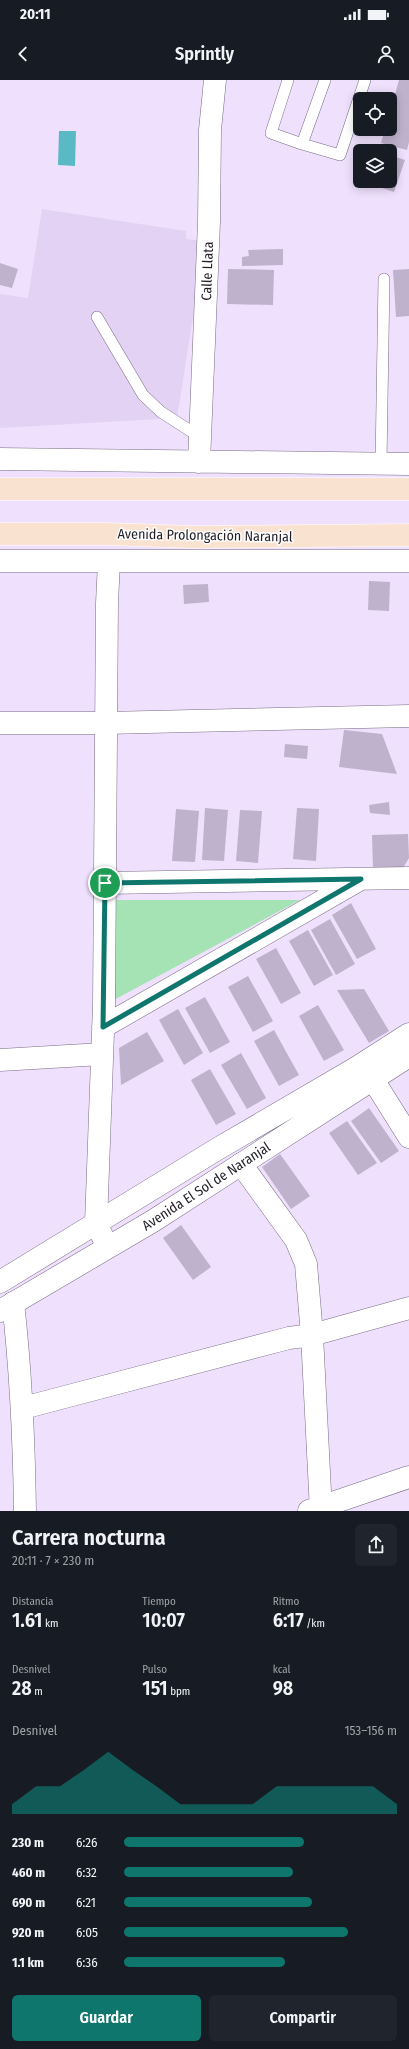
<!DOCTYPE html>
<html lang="es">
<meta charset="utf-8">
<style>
:root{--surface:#171b24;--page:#20242c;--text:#f1f3f6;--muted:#9ea1a6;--accent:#0f766e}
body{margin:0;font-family:"Fira Sans Condensed",sans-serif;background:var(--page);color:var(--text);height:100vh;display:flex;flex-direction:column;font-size:15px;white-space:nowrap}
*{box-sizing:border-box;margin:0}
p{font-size:13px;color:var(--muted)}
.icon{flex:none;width:22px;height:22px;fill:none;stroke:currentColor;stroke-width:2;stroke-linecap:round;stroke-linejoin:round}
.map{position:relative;height:1431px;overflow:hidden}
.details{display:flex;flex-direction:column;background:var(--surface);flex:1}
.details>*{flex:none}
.tools{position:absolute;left:353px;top:12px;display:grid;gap:8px}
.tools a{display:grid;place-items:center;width:44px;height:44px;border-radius:6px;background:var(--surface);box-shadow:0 2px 10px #0003;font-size:20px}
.pin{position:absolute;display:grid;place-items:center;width:34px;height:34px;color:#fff;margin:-17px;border:2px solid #fff;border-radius:50%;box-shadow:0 1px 4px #0007}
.round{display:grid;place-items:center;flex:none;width:42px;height:42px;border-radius:6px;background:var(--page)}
.head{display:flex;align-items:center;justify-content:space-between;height:68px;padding:0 12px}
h1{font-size:22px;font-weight:600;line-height:30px}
.stats{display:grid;grid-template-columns:repeat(3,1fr);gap:6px;height:68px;padding:4px 12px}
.stats div{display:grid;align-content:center}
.stats b{font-size:20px;font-weight:600}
.stats small{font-size:11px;font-weight:400}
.stats p{font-size:11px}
.chart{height:112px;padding:8px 12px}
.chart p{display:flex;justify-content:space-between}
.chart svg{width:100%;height:72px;margin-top:4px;fill:var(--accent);opacity:.7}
.cta{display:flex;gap:8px;margin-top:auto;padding:8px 12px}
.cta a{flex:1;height:46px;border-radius:6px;background:var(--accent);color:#fff;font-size:16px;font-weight:600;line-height:46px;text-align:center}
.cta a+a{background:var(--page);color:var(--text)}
ul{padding:0 12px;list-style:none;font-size:13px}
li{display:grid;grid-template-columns:64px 48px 1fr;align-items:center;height:30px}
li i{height:10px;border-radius:5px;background:var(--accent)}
.status{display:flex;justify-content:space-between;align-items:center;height:28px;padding:0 20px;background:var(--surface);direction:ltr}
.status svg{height:11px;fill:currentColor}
header{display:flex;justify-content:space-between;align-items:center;height:52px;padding:0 12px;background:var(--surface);font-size:18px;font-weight:600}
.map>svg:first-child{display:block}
.built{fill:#e3d2f4}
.green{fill:#a5e3b4}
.water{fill:#5bb8c5}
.building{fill:#bfb2cd}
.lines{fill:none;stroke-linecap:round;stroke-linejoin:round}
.lane-casing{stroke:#786c84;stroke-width:12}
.street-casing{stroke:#786c84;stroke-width:23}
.secondary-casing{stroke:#786c84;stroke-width:23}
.primary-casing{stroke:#fff;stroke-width:23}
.lane{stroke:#fff;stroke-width:11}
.street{stroke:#fff;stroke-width:22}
.secondary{stroke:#fff;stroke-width:22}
.primary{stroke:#fae2d0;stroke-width:22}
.route-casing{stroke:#fff;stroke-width:8}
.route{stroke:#0f766e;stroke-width:5}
.labels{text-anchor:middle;stroke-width:3;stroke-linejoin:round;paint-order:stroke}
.street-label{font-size:14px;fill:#241f29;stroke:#fff}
</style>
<div class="status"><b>20:11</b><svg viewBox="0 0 49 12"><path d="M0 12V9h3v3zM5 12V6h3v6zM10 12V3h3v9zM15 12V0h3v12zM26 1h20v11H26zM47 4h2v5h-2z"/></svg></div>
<header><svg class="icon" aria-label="back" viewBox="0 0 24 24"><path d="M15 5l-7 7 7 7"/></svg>Sprintly<svg class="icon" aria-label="person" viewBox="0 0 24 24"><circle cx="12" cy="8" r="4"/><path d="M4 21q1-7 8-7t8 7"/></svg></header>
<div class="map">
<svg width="409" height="1431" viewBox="0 0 409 1431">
<rect width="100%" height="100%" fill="#efe1fd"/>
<path class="built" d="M42,129l144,22v8l19,2 -28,177 -177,10v-134l28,4z"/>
<path class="green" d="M113,820h187l-188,101z"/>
<path class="water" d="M59,51h17l-1,35 -17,-1z"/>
<path class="building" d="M399,0h10v62l-2,8 -26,-7 4,-14h5v-17z
M390,75l15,5 -11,32 -21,-7 1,-4h16z
M283,169v16l-41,1v-9l7,-1 -1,-6z
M0,183l18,6 -6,19 -12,-3z
M228,189l46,1 -1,35 -46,-1z
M409,189v47l-13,1 -3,-47z
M369,501l21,1 -1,29 -21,-1z
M208,504l1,18 -25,2 -1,-19z
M344,650l38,4 15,40 -58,-7z
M285,664l23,2 -1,13 -23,-2z
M389,722l1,13 -20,-2 -1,-8z
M205,728l23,2 -4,51 -22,-1z
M297,728l22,1 -3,52 -23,-2z
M176,729l23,2 -4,51 -23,-1z
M240,730l22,1 -4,52 -22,-2z
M408,754l1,24 -6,10 -30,1 -1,-34z
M351,823l25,46 -19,10 -25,-44z
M330,839l25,45 -19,11 -25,-45z
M308,850l25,45 -19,11 -25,-45z
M276,868l25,45 -20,11 -25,-45z
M248,896l25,45 -20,11 -25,-45z
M364,909l25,42 -20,12 -32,-53z
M205,917l25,45 -20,11 -25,-45z
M318,925l26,45 -20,11 -25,-45z
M178,929l25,44 -19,12 -25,-45z
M274,950l25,45 -20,11 -25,-45z
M147,952l17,29 -43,24 -2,-37z
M241,973l25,45 -19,11 -26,-44z
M210,989l26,45 -20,11 -25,-45z
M369,1028l30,43 -18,12 -30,-42z
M347,1041l30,42 -19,12 -29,-42z
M280,1074l30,42 -19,13 -29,-42z
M181,1145l30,42 -18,13 -30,-42z"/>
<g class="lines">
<g class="lane-casing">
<path id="lane" d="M288,0l-17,53 31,11
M325,0l-23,64 38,11 25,-75
M97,237l46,78 18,17 39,25
M381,384l3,-185"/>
</g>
<g class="street-casing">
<path id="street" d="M0,643h106l303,-7
M105,803l304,-5
M103,947l256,-147
M0,980l102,-6
M372,998l37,59
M241,1084l55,76 10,24 6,71 9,176
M108,1167l-12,-23 8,-219 3,-402 2,-41
M13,1223c8,69 11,138 12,208
M23,1328l266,-70 23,-3 97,-27
M309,1431l100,-34"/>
</g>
<g class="secondary-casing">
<path id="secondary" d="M0,379l409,5
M199,382l10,-240 1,-92 5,-50
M0,481h409
M0,1202l219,-134 137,-80 53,-34
M0,1231l153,-90 256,-165"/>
</g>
<g class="primary-casing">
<path id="primary" d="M0,409h409
M0,454h107l85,3 217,-2"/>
</g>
<use href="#lane" class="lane"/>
<use href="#street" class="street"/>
<use href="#secondary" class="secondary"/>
<use href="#primary" class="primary"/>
</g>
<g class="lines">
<g class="route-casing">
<path id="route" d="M361,799l-258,148 2,-144z"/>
</g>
<use href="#route" class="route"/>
</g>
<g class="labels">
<g class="street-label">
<text transform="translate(207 191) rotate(-88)" y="5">Calle Llata</text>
<text transform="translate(205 455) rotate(1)" y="5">Avenida Prolongación Naranjal</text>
<text transform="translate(206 1106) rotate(-33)" y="5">Avenida El Sol de Naranjal</text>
</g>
</g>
</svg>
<div class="tools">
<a><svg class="icon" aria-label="locate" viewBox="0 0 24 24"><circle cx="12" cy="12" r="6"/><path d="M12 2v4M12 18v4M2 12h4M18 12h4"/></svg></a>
<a><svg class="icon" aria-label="layers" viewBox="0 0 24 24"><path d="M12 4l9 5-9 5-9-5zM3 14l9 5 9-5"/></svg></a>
</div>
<div class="pin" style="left:105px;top:803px;background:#1e9e55"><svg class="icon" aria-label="arrive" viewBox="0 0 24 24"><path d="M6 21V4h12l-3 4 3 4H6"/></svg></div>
</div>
<section class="details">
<div class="head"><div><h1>Carrera nocturna</h1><p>20:11 · 7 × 230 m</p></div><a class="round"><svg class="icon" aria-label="share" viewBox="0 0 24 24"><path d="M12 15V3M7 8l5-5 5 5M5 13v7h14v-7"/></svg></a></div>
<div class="stats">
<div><p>Distancia</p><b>1.61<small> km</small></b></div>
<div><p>Tiempo</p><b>10:07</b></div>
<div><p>Ritmo</p><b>6:17<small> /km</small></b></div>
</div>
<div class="stats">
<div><p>Desnivel</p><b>28<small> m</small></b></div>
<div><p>Pulso</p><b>151<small> bpm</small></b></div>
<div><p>kcal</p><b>98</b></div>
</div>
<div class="chart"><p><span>Desnivel</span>153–156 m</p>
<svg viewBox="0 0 160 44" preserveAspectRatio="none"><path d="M0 44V38L10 27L20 27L30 17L40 6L50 17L60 27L70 38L80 38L90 38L100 38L110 27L120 27L130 27L140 27L150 27L160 38V44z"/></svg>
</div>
<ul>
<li><b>230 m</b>6:26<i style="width:66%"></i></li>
<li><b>460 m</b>6:32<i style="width:62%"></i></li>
<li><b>690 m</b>6:21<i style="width:69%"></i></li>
<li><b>920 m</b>6:05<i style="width:82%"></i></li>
<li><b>1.1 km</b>6:36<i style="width:59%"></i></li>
</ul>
<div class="cta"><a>Guardar</a><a>Compartir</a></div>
</section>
